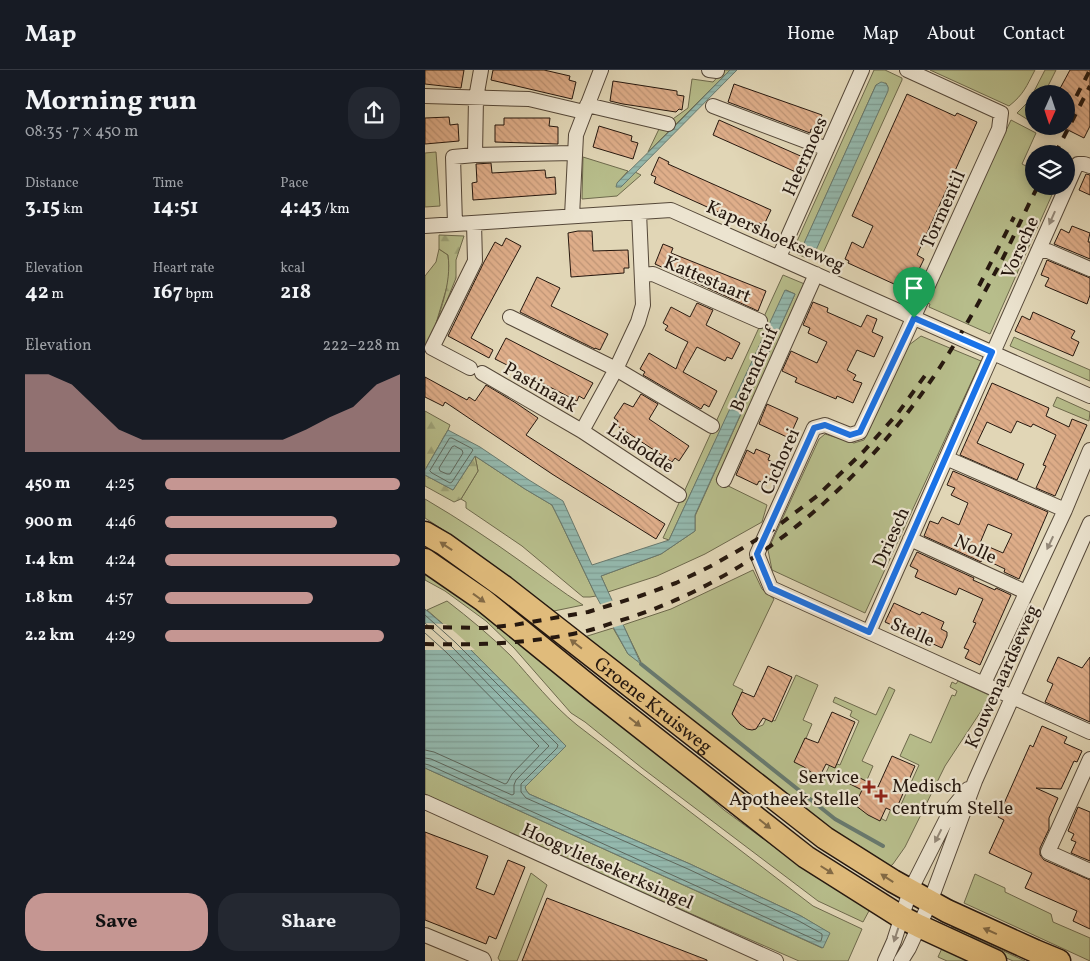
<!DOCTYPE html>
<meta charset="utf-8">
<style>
:root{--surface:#171b24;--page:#242831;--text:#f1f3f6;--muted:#9ea1a6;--line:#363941;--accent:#c59692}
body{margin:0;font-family:Vollkorn,serif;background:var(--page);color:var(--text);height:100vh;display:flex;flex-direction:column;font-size:19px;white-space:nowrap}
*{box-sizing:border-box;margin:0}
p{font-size:16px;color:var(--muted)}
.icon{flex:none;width:28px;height:28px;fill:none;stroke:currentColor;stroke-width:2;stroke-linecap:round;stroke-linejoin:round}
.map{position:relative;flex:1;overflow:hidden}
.panel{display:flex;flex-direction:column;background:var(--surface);width:425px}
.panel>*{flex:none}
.needle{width:32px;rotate:183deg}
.fabs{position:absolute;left:600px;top:15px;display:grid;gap:10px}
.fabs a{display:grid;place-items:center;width:50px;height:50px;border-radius:50%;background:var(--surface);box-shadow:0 2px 12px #0003;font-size:25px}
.pin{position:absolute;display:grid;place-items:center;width:42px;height:42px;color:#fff;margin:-51px -21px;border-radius:50% 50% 50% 0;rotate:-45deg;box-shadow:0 0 5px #0007}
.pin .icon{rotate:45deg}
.round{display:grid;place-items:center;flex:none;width:52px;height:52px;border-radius:20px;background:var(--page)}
.headline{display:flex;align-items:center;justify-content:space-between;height:85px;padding:0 25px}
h1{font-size:28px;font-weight:700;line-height:38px}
.stats{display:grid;grid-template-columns:repeat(3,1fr);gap:8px;height:85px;padding:5px 25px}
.stats div{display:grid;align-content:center}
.stats b{font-size:21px;font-weight:700}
.stats small{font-size:14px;font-weight:400}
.stats p{font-size:14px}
.chart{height:140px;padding:10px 25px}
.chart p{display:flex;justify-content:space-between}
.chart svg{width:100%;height:90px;margin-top:5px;fill:var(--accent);opacity:.7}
.primary-button{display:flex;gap:10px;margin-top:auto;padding:10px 25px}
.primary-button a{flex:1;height:58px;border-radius:20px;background:var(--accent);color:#111;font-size:20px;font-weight:700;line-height:58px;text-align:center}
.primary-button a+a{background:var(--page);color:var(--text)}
ul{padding:0 25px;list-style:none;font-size:16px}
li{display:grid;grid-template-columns:80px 60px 1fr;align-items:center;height:38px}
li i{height:12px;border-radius:6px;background:var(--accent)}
header{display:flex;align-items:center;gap:30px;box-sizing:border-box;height:70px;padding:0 25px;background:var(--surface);border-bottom:1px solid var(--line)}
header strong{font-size:24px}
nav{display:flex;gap:28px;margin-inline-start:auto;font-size:18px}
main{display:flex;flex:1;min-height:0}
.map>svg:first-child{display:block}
.grass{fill:#b7bd8b;stroke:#6e6a4d;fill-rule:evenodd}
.forest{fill:url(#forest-firs);stroke:#6e6a4d}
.water{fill:url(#water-rules);stroke:#68796e}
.pier{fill:#e1d6b6}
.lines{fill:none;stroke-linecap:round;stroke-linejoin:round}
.shore{stroke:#5d685e;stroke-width:1}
.stream{stroke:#68796e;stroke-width:4}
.building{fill:url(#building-back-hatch);stroke:#26180f;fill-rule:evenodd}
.street-casing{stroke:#554839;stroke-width:16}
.primary-casing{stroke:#26180f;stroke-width:25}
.street{stroke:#ece4d0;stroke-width:14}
.primary{stroke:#e0bb7b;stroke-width:22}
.rail{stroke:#26180f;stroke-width:4;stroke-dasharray:9 9;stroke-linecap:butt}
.oneway{fill:#938879}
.oneway2{fill:#836a45}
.route-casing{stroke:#fff;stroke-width:10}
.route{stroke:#1a73e8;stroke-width:6}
.poi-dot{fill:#8f2418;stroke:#ece4d0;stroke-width:2}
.labels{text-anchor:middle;stroke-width:4.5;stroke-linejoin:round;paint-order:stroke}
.street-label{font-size:19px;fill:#26180f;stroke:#ece4d0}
.poi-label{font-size:19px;fill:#26180f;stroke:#ece4d0;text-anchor:end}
</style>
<header>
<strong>Map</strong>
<nav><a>Home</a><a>Map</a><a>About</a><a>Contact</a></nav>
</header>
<main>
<section class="panel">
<div class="headline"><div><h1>Morning run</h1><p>08:35 · 7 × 450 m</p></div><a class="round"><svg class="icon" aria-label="share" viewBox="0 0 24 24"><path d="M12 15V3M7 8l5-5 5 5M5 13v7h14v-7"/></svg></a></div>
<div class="stats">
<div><p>Distance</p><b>3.15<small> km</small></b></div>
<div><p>Time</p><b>14:51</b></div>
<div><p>Pace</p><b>4:43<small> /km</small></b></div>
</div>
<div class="stats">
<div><p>Elevation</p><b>42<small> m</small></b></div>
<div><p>Heart rate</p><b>167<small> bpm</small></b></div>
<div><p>kcal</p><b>218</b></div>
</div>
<div class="chart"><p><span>Elevation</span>222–228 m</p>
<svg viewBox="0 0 160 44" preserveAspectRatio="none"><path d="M0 44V6L10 6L20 11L30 22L40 33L50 38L60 38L70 38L80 38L90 38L100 38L110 38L120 33L130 27L140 22L150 11L160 6V44z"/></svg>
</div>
<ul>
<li><b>450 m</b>4:25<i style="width:100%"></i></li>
<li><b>900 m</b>4:46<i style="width:73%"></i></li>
<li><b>1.4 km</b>4:24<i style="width:100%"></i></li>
<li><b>1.8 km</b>4:57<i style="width:63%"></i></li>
<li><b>2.2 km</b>4:29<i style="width:93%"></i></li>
</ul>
<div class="primary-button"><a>Save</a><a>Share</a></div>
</section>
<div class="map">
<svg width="665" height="891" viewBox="0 0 665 891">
<defs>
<pattern id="forest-firs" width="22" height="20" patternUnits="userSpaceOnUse" patternTransform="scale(1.25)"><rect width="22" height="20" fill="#b7bd8b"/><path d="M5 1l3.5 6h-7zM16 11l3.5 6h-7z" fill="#9da277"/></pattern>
<pattern id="water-rules" width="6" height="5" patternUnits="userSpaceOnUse" patternTransform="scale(1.25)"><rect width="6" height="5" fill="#94b9ae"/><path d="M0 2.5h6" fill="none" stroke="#7f9e94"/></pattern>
<pattern id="building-back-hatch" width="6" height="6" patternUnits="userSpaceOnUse" patternTransform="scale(1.25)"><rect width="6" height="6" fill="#dfae8a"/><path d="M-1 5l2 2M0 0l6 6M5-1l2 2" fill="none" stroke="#bf9576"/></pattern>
</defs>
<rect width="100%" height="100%" fill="#e1d6b6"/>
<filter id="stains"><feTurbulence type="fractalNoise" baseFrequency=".004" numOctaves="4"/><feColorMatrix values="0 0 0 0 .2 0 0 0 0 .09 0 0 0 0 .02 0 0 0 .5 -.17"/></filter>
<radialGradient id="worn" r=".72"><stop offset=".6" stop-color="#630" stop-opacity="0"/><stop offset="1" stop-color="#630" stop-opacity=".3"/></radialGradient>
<path class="grass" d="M299,0h6l-82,82 11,-23 29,-21 4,-29 21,3z
M449,0h11l17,8v2l-79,173 -2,-1 -2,3 -10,4 -12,-5 -3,-6zM461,13l2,5 -84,156 72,-159z
M505,0h105c-9,17 -11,24 -26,36z
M620,0h11l-12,24h-10v20l-4,7 -13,-8 12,-12z
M586,50l25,13 -14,31 12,6v16h18l3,2 -65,146 -61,-27 1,-3 -5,-2z
M11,82l4,54 -15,1v-54z
M158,87l45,14 -11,12 4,4 14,-15 6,3 -24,21 -35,3z
M14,179l9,6 1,10v15l-18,60 -6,9v-73l11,-14z
M358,205l24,10 -91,195 51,25 -5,17 -57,32 -48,22 -49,16 -7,-16 60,-22 34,-23v-15l100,-222 -9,-4 -117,250 -6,-2z
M496,266l60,25 -116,252 -93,-43 -4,-20 51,-111 6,-5 29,9 10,-3 45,-95z
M589,267l76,33v11l-80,-35z
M632,327l33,15 -1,9 -36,-15z
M50,386l50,33 27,16 9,18 35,73 -6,1h-7l-61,-51 -56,-38v-6l-5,-3 17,-28z
M0,429c34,20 66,41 98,64 20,14 39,29 60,42l-29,6 -97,-72 -32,-21z
M0,500l28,19 184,145 87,76 87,64 59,35 -7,13 -45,-21 -176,-133 -57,-46 -14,-9 -57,-65 -28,-27 -41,-30 -20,-11z
M328,500l9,19 12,10 -41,86 10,5 -9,22 21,16 8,-3 4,-8 8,4 21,-46 22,10 -15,35 9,4 -15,36 13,5 15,10 6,-13 9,3 19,-44 -9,-5 2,-5 -19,-9 2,-5 41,18 13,-28 6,3 -33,71 11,5 -16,37 12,9 17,9 6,-15 7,3 20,-44 -19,-9 10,-22 21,9 21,-48 3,1 2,-5 -7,-4 2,-5 4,2 2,-3 33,15 -46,70 -40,81 -12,17 -6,5 -57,-37 -249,-194 32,-10 15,26 13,8 -18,-37 48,-16z
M22,531c22,17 44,35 64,55 21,23 41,49 66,69l236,181 49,23 -14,32h-49l-288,-126 -86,-41v-26l397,180 7,-15 -28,-17 -111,-52 -161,-70 -3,-4 -1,-3 41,-41 -107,-108 -32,-28z
M106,803l16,12 -30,76h-17l-2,-3z
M550,804l30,14v4l46,22 2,8 37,16v23l-126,-58z
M527,857l19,8v1l54,25h-12l-64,-29z
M518,876l32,15h-28l-9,-4z"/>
<path class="forest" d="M14,165l25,1 -8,24v18l-25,62c8,-27 21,-56 17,-85l-9,-6z
M0,341l25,14 -2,5 -23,40z
M50,386l3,15 -17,28 -7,3 -29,-16v-11l28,15z"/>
<path class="water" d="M305,0h7l-116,117h-5l1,-4 64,-63z
M456,12c5,1 8,3 7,9l-72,159c-3,3 -7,1 -10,-1l-2,-5 1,-3 71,-156z
M360,220l10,4 -100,221v16l-34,23 -60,22 40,88 -13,-10 -32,-58 -35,-73 -9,-18 -27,-16 -50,-33 -22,34 -28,-15v-5l23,-40 32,17 49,33 34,21 29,64 77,-25z
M0,539l34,29 107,108 -41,41 1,3 3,4 161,70 111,52 29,17 -7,15 -398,-180z"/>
<path class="pier" d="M189,530l11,24 -14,4 -13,-23z
M0,553l21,1 29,26h-50z"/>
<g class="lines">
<path class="shore" d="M25,368h2l19,10 2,2 -21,32 -2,1 -18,-10 -2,-2z
M30,376l7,4 1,3 -13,21h-3l-7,-3 -1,-3 13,-21z
M0,545l30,27 103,103 -1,3 -36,36v8l5,6 162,71 111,52 23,13v3l-1,4h-3l-389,-176 -4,-1
M0,553l26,23 98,100 -33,34 -2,5v9l-2,1 -81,-36 -6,-1
M0,563l21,19 93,94 -27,28 -5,9 -2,1 -71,-32 -9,-2"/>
<path class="stream" d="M216,594l194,155 48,27"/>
</g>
<path class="building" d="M0,0h39l-3,18 -36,-4z
M68,0h51l26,6 -1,4 7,2 -4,17 -81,-19z
M645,0h20v56l-6,12 -18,-9v-35h-9z
M188,11l64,10v4l7,1 -2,14 -3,-1 -3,3 -53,-8 -13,-3z
M309,14l88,31 -5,16 -6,-2 -1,4 -82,-31z
M482,24l48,22 2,-3 20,9 -60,133 7,4 -13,27 -4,-2 -2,5 -57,-26 1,-2 -4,-2 7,-17 11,6 10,-22 -21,-10z
M24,47l1,8 8,-1 1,17 -34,3v-26z
M79,48h46l-1,8 9,1v17l-63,-2v-17h9z
M294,50l86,38 -7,15 -85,-38z
M174,56l33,10 -1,5 7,2 -5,16 -40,-12z
M234,87l10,5 -1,2 103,46 -7,15 -5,-2 -3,6 -102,-46 2,-6 -5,-2z
M66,93l1,10 53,-3 1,8 9,-1 1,17 -83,6 -1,-17 5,-1 -1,-18z
M661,104l4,1v20l-11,-5z
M647,156l18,7 -2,9h2v17l-36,-15 7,-15 8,4z
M153,161h14l1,20 35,-1 1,18h-5v5l-53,4 -3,-44z
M81,168l15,8 -50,92 22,12 -4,8 -41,-22 36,-74 11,-20 7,4z
M238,174l10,4 -2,5 95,38 -8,20 -103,-47z
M622,190l43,18v17l-3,9 -42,-18 4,-8 -8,-3z
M112,207l23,11 -9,18 57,28 -8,16 -5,-2v1l-75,-37z
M388,232l15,6 -1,4 34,15 6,-12 10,4 -5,13 11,5 -9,20 -17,-7 -10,20 9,5 -3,5 9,3 -9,20 -16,-7 -1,3 -41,-17 2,-4 -15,-7 9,-20 26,12 10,-21 -19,-9 2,-5 -7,-3z
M272,233l16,7 -7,15 34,18 -8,16 -5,-2 -2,4 -28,-14 -14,25 34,19 -8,16 -5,-3 -3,5 -58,-34 2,-3 -5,-3 9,-16 27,16 5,-13 7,-14 -23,-12 3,-4 -5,-3 8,-16 19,10z
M608,242l42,19 -4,7 8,4 -6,14 -58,-25 7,-15 8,4z
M81,268l87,45 -9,16 -5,-3 -2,5 -35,-18 -1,4 -22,-12 2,-3 -26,-13z
M0,307l42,23 2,-3 6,4 11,-16 30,18 22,15 -12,17 45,29 94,60 -9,15 -104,-65 -107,-72 -2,4 -18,-9z
M567,313l57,25 -3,8 23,11 3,-8 15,6 -32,71 -19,-8 10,-22 -3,-1 13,-30 -23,-11 -2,3 -14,-6 -6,12 -24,-11 -10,21 47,21 -7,16 -57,-25z
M216,324l17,10 -9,15 40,27 -10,15 -4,-3 -3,4 -56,-37 2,-4 -4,-3 10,-15 9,4z
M342,334l31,14 -9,20 -30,-14z
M331,379l14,6 -2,5 9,4 -10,21 -8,-4 -2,4 -21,-10 11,-25 7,4z
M528,401l95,41 -29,67 -15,-7 1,-3 -23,-11 -1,4 -57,-26 6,-15 8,3 4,-7 17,8 9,-22 -17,-8 4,-7 -8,-3zM563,454l24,10 -9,19 -23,-10z
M492,482l57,26 -1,2 22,10 1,-2 15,7 -31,70 -15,-7 4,-8 -5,-2 12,-25 -3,-1 10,-23 -24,-11 -3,7 -41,-18 3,-7 -8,-4z
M469,533l26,12 2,-3 22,10 -3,7 6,3v4l-5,12 -57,-26z
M633,587l24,11 8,-11v65l-45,-20 8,-18 -6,-3z
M343,596l24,11 -20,45 -9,-4 -7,11 -4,1 -5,-1 -7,-5 -8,-10 10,-22 12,5z
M407,642l23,10 -20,46 -9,-4 -7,14 -15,-11 -10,-5 11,-24 13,5z
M617,656l25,11 -3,6 18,8 -5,11 -3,-1 -13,28 -25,-1 22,10 -9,20v11l-9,19v7l4,5 46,20v49l-17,-8 4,-10 -52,-23 7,-15 -43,-20 15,-33 -6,-3 32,-72 3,2z
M467,686l23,10 -20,46 -9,-4 -6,13 -12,-6 -13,-10 7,-15 -14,-7 4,-9 26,13z
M653,737l12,5v49l-19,-8 5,-11 -5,-2 3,-6 -6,-3z
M0,762l63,24 -12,32 18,7 14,-35 17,7 -29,72 -7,-3 -3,8 -61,-24z
M122,828l160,62v1h-185z"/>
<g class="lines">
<g class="street-casing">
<path id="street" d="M284,0l8,1
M482,0l94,43 -2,16 -98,216 -41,87 -10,3 -25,-10 -11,3 -57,126 14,34 319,144
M0,26l104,3 55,13
M162,35l81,19
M288,36l114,43
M50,85l100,-2
M147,146l4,-81 25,-65
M30,154l-2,-67 22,-2 1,-57 5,-28
M0,156l246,-16 419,186
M613,181h10l42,18
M354,187l83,-187
M217,205l11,-1 107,47
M85,247l106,52 96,57
M45,298l-38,-20 43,-87 -1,-38
M57,303l100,58 97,64
M157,361l34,-62 22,-47 5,-17 -4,-93
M521,388l119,52
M299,410l92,-206
M485,469l116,53
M444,562l206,-464 3,-4h6l6,2
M559,613l81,-173 25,-60
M665,689l-42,93 42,19
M0,732l351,159
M0,865l58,24 1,2
M460,891l9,-20 16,-50 41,-81 17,-21
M476,891l8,-13 21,-46 45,-121 115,-258"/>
</g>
<g class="primary-casing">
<g id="primary">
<path id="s1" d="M0,463l19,11 60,43 321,251 68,43 54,30 88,40 24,10"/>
<path d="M0,490l58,40 113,92 210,165 95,60 18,9 76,35"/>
</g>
</g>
<use href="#street" class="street"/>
<use href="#primary" class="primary"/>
<path class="rail" d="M643,42l22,-42
M630,84l35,-68
M554,216l35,-69
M0,557l59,1 30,-3 74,-13 52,-16 36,-13 35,-17 30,-17 30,-18 46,-35 47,-45 34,-38 31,-43
M0,574c51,1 101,0 152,-11 12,-2 24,-6 35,-10 138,-39 253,-140 330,-259 22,-34 41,-69 60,-104 12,-24 23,-49 36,-74"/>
</g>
<defs><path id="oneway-solid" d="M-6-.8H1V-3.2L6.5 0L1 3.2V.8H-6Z" transform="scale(1.25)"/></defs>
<g class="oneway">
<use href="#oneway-solid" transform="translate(627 148) rotate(114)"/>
<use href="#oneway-solid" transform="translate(625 473) rotate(115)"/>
<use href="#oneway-solid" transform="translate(513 766) rotate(117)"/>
<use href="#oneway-solid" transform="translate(471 865) rotate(108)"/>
</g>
<g class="oneway2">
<use href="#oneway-solid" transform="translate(21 476) rotate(-146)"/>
<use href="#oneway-solid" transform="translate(54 528) rotate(36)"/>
<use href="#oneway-solid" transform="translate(151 574) rotate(-142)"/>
<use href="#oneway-solid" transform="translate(210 652) rotate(38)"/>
<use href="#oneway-solid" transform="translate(340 754) rotate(39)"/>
<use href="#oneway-solid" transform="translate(402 800) rotate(32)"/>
<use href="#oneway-solid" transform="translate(462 808) rotate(-147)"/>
<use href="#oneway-solid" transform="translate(565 861) rotate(-156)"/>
</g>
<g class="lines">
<g class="route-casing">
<path id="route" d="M489,248l78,34 -123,280 -98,-44 -14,-34 57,-126 11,-3 25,10 10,-3z"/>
</g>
<use href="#route" class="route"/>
</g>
<g class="poi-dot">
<path d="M441.5 709.5h5v5h5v5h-5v5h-5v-5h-5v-5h5z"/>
<path d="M453.5 718.5h5v5h5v5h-5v5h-5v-5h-5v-5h5z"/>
</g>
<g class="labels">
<g class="street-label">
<text transform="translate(379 86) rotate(-66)" y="7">Heermoes</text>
<text transform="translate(517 139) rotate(-66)" y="7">Tormentil</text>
<text transform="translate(351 165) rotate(24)" y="7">Kapershoekseweg</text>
<text transform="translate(594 177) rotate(-66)" y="7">Vorsche</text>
<text transform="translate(283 208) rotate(23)" y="7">Kattestaart</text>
<text transform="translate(328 299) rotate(-66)" y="7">Berendruif</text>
<text transform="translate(116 316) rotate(30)" y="7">Pastinaak</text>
<text transform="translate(216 377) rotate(33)" y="7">Lisdodde</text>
<text transform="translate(354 391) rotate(-66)" y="7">Cichorei</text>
<text transform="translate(465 467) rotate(-66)" y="7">Driesch</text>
<text transform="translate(551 478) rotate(25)" y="7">Nolle</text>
<text transform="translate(488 561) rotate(24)" y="7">Stelle</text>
<text transform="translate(576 606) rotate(-66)" y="7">Kouwenaardseweg</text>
<text dy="7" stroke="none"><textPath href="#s1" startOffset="286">Groene Kruisweg</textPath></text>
<text transform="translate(183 795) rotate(24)" y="7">Hoogvlietsekerksingel</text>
</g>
<g class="poi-label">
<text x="434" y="713">Service<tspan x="434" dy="22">Apotheek Stelle</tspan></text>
<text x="467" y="722" text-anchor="start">Medisch<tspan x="467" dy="22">centrum Stelle</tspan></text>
</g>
</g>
<rect width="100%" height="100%" filter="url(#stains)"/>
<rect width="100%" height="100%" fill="url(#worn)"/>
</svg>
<div class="fabs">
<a><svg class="needle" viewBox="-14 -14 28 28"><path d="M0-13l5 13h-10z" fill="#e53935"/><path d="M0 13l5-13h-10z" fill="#9ea1a6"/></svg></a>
<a><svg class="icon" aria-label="layers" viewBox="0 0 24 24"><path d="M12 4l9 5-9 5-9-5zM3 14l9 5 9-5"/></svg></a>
</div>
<div class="pin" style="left:489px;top:248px;background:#1e9e55"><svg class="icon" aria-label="arrive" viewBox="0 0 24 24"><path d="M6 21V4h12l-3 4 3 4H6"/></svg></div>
</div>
</main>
